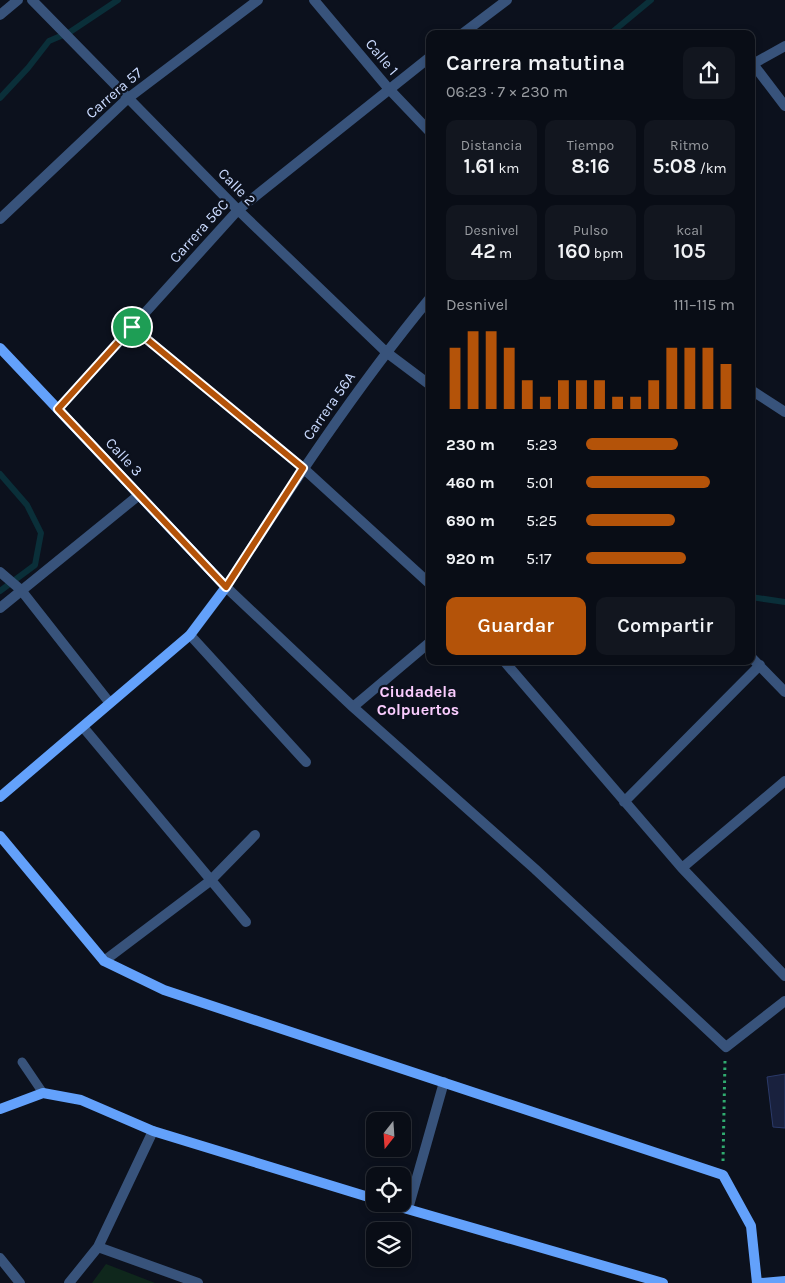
<!DOCTYPE html>
<html lang="es">
<meta charset="utf-8">
<style>
:root{--surface:#090d16;--page:#12161f;--text:#f1f3f6;--muted:#999ca1;--line:#292d35;--accent:#b45309}
body{margin:0;font-family:Karla,sans-serif;background:var(--page);color:var(--text);height:100vh;display:flex;flex-direction:column;font-size:19px;white-space:nowrap}
*{box-sizing:border-box;margin:0}
p{font-size:16px;color:var(--muted)}
.icon{flex:none;width:28px;height:28px;fill:none;stroke:currentColor;stroke-width:2;stroke-linecap:round;stroke-linejoin:round}
.map{position:relative;flex:1;overflow:hidden}
.sheet{position:absolute;left:426px;top:30px;width:329px;height:635px;display:flex;flex-direction:column;background:var(--surface);border-radius:10px;box-shadow:0 2px 8px #0003,0 0 0 1px var(--line)}
.sheet>*{flex:none}
.needle{width:32px;rotate:197deg}
.controls{position:absolute;left:366px;top:1112px;display:grid;gap:10px}
.controls a{display:grid;place-items:center;width:45px;height:45px;border-radius:10px;background:var(--surface);box-shadow:0 2px 8px #0003,0 0 0 1px var(--line);font-size:25px}
.pin{position:absolute;display:grid;place-items:center;width:42px;height:42px;color:#fff;margin:-21px;border:2px solid #fff;border-radius:50%;box-shadow:0 1px 5px #0007}
.round{display:grid;place-items:center;flex:none;width:52px;height:52px;border-radius:10px;background:var(--page)}
.headline{display:flex;align-items:center;justify-content:space-between;height:85px;padding:0 20px}
h1{font-size:22px;font-weight:600;line-height:38px}
.metrics{display:grid;grid-template-columns:repeat(3,1fr);gap:8px;height:85px;padding:5px 20px}
.metrics div{display:grid;align-content:center;border-radius:10px;background:var(--page);text-align:center}
.metrics b{font-size:21px;font-weight:600}
.metrics small{font-size:14px;font-weight:400}
.metrics p{font-size:14px}
.chart{height:140px;padding:10px 20px}
.chart p{display:flex;justify-content:space-between}
.chart svg{width:100%;height:90px;margin-top:5px;stroke:var(--accent);stroke-width:6}
.cta{display:flex;gap:10px;margin-top:auto;padding:10px 20px}
.cta a{flex:1;height:58px;border-radius:10px;background:var(--accent);color:#fff;font-size:20px;font-weight:600;line-height:58px;text-align:center}
.cta a+a{background:var(--page);color:var(--text)}
ul{padding:0 20px;list-style:none;font-size:16px}
li{display:grid;grid-template-columns:80px 60px 1fr;align-items:center;height:38px}
li i{height:12px;border-radius:6px;background:var(--accent)}
.map>svg:first-child{display:block}
.green{fill:#0f271c}
.lines{fill:none;stroke-linecap:round;stroke-linejoin:round}
.stream{stroke:#0a2f39;stroke-width:6}
.building{fill:#19213e;stroke:#2b3a69}
.path{stroke:#30ab6f;stroke-width:3;stroke-dasharray:2.5 4;stroke-linecap:butt}
.lane{stroke:#38537b;stroke-width:9}
.street{stroke:#38537b;stroke-width:10}
.secondary{stroke:#63a1fb;stroke-width:10}
.route-casing{stroke:#fff;stroke-width:10}
.route{stroke:#b45309;stroke-width:6}
.labels{text-anchor:middle;stroke-width:4.5;stroke-linejoin:round;paint-order:stroke}
.street-label{font-size:15px;fill:#cadafe;stroke:#0c111d}
.neighbourhood-label{font-size:16px;font-weight:bold;fill:#faccfe;stroke:#0c111d}
</style>
<div class="map">
<svg width="785" height="1283" viewBox="0 0 785 1283">
<rect width="100%" height="100%" fill="#0c111d"/>
<path class="green" d="M106,1264l49,19h-63z"/>
<g class="lines">
<path class="stream" d="M610,34l41,-34
M0,98l28,-30 21,-27 21,-9 48,-32
M0,474l27,31 14,28 -6,32 -35,26
M751,597l34,5"/>
</g>
<path class="building" d="M785,1074v54l-12,-1 -6,-50z"/>
<g class="lines">
<path class="path" d="M723,1161l2,-101"/>
<path class="lane" d="M22,1062l21,31"/>
<path class="street" d="M32,0l206,210 148,142 44,33
M314,0l74,88 42,44
M0,15l18,-15
M462,34l45,-34
M753,64l32,42
M751,65l34,-19
M0,219l127,-120 131,-99
M430,298c-75,91 -140,190 -204,289l127,120 182,162 191,178 59,-46
M132,327l171,141 127,116
M751,390l34,22
M58,409l180,-199 192,-153
M0,572l21,18 88,112
M0,608l139,-113
M190,635l116,127
M751,657l34,35
M504,661l178,207 103,108
M353,707l77,-65
M83,727l163,195
M624,802l136,-137
M682,868l103,-87
M104,961l106,-80 45,-46
M408,1209l36,-127
M98,1247l100,36
M0,1258l20,25
M69,1283l29,-36 55,-116"/>
<path class="secondary" d="M0,348l226,239 -36,48 -190,162
M0,836l104,125 60,29 559,185 28,51 6,57
M0,1109l43,-16 38,7 72,31 222,68
M390,1204l273,79
M761,1283l24,-2"/>
</g>
<g class="lines">
<g class="route-casing">
<path id="route" d="M132,327l171,141 -77,119 -168,-178z"/>
</g>
<use href="#route" class="route"/>
</g>
<g class="labels">
<g class="street-label">
<text transform="translate(382 57) rotate(50)" y="5">Calle 1</text>
<text transform="translate(114 93) rotate(-41)" y="5">Carrera 57</text>
<text transform="translate(237 187) rotate(45)" y="5">Calle 2</text>
<text transform="translate(199 231) rotate(-48)" y="5">Carrera 56C</text>
<text transform="translate(329 406) rotate(-55)" y="5">Carrera 56A</text>
<text transform="translate(124 457) rotate(47)" y="5">Calle 3</text>
</g>
<g class="neighbourhood-label">
<text x="418" y="697">Ciudadela<tspan x="418" dy="18">Colpuertos</tspan></text>
</g>
</g>
</svg>
<div class="controls">
<a><svg class="needle" viewBox="-14 -14 28 28"><path d="M0-13l5 13h-10z" fill="#e53935"/><path d="M0 13l5-13h-10z" fill="#999ca1"/></svg></a>
<a><svg class="icon" aria-label="locate" viewBox="0 0 24 24"><circle cx="12" cy="12" r="6"/><path d="M12 2v4M12 18v4M2 12h4M18 12h4"/></svg></a>
<a><svg class="icon" aria-label="layers" viewBox="0 0 24 24"><path d="M12 4l9 5-9 5-9-5zM3 14l9 5 9-5"/></svg></a>
</div>
<div class="pin" style="left:132px;top:327px;background:#1e9e55"><svg class="icon" aria-label="arrive" viewBox="0 0 24 24"><path d="M6 21V4h12l-3 4 3 4H6"/></svg></div>
<section class="sheet">
<div class="headline"><div><h1>Carrera matutina</h1><p>06:23 · 7 × 230 m</p></div><a class="round"><svg class="icon" aria-label="share" viewBox="0 0 24 24"><path d="M12 15V3M7 8l5-5 5 5M5 13v7h14v-7"/></svg></a></div>
<div class="metrics">
<div><p>Distancia</p><b>1.61<small> km</small></b></div>
<div><p>Tiempo</p><b>8:16</b></div>
<div><p>Ritmo</p><b>5:08<small> /km</small></b></div>
</div>
<div class="metrics">
<div><p>Desnivel</p><b>42<small> m</small></b></div>
<div><p>Pulso</p><b>160<small> bpm</small></b></div>
<div><p>kcal</p><b>105</b></div>
</div>
<div class="chart"><p><span>Desnivel</span>111–115 m</p>
<svg viewBox="0 0 160 44" preserveAspectRatio="none"><path d="M5 44V14M15 44V6M25 44V6M35 44V14M45 44V30M55 44V38M65 44V30M75 44V30M85 44V30M95 44V38M105 44V38M115 44V30M125 44V14M135 44V14M145 44V14M155 44V22"/></svg>
</div>
<ul>
<li><b>230 m</b>5:23<i style="width:62%"></i></li>
<li><b>460 m</b>5:01<i style="width:83%"></i></li>
<li><b>690 m</b>5:25<i style="width:60%"></i></li>
<li><b>920 m</b>5:17<i style="width:67%"></i></li>
</ul>
<div class="cta"><a>Guardar</a><a>Compartir</a></div>
</section>
</div>
